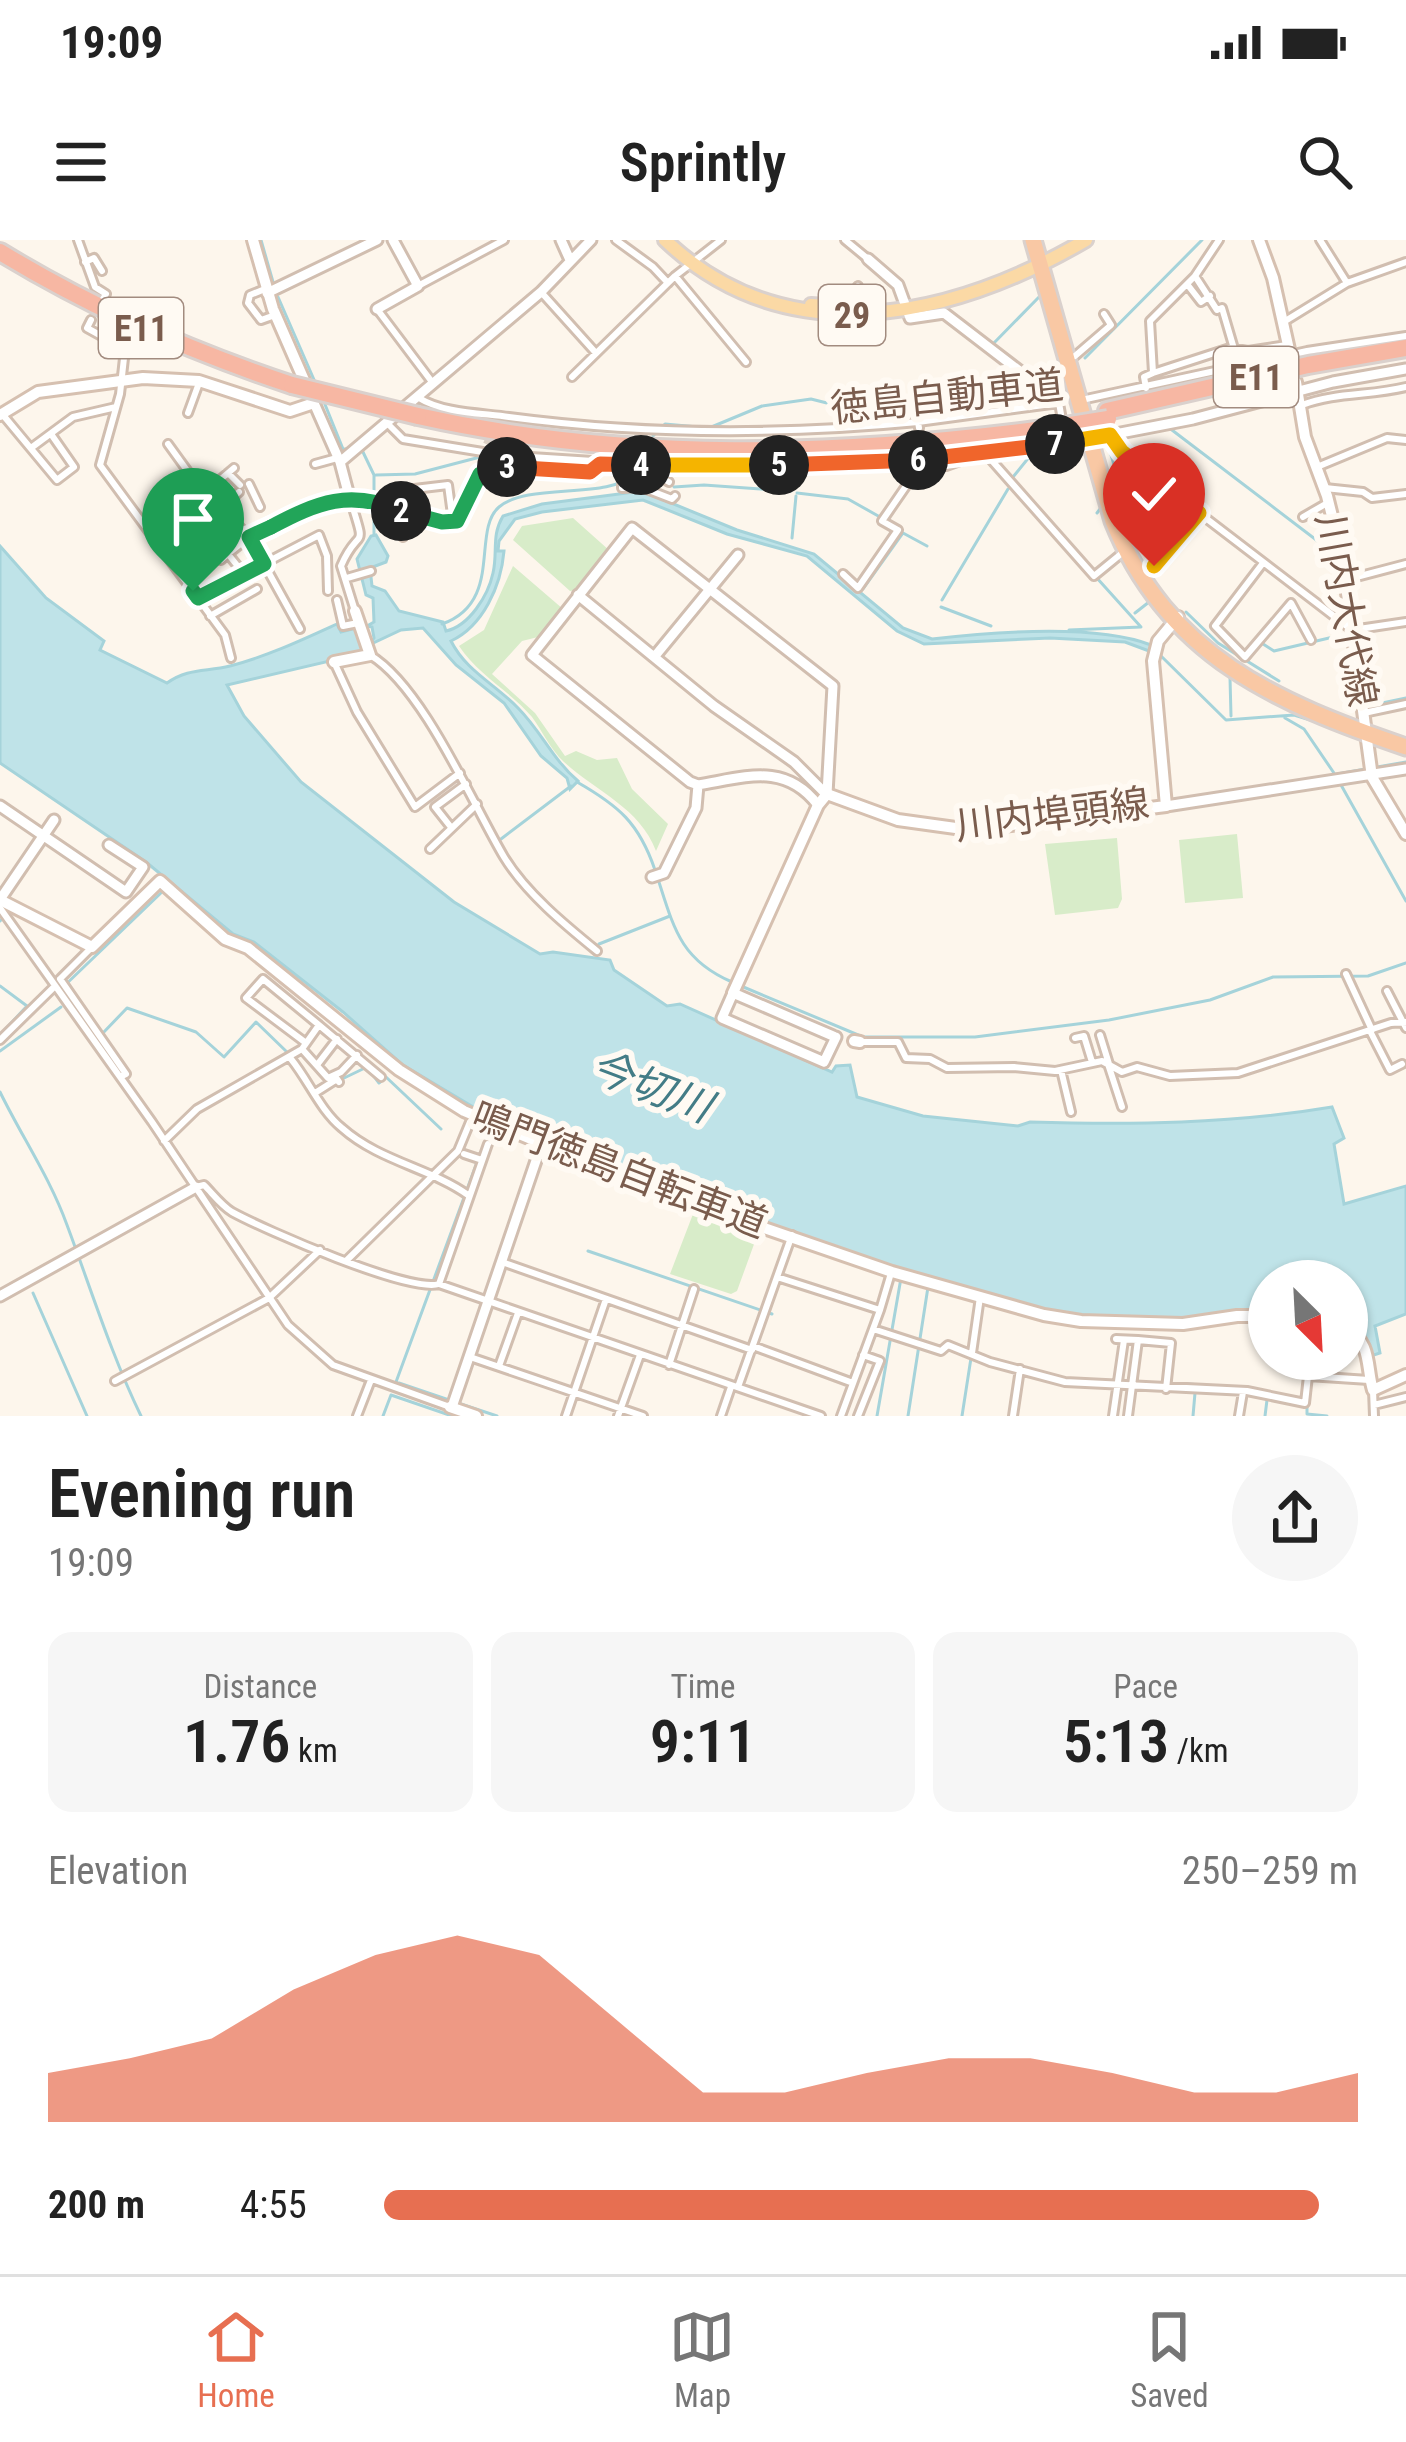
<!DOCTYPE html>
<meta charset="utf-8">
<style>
:root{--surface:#fff;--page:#f6f6f6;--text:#222;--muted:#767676;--line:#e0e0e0;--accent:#e76f51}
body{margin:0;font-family:"Roboto Condensed","Noto Sans JP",sans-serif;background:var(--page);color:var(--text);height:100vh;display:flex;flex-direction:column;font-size:45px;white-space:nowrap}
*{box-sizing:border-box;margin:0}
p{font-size:39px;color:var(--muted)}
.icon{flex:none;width:66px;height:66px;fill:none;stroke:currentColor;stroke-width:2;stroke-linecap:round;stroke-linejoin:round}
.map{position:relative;height:1176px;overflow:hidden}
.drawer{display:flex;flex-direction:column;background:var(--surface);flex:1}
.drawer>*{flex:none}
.needle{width:78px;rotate:156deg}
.buttons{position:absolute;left:1248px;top:1020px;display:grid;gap:24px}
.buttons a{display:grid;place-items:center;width:120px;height:120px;border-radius:50%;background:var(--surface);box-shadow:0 3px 9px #0004;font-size:60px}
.pin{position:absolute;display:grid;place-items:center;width:102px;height:102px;color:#fff;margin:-123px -51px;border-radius:50% 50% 50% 0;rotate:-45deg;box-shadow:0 0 12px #0007}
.pin .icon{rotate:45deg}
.km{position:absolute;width:60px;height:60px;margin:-30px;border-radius:50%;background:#222;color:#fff;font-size:33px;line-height:60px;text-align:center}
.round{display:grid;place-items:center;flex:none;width:126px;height:126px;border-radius:63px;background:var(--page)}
.headline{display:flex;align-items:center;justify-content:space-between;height:204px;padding:0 48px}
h1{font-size:66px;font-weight:600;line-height:90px}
.stats{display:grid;grid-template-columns:repeat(3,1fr);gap:18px;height:204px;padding:12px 48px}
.stats div{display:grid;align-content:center;border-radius:24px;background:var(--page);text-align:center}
.stats b{font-size:60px;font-weight:600}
.stats small{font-size:33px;font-weight:400}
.stats p{font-size:33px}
.chart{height:336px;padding:24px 48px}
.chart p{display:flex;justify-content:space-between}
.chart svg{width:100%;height:216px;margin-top:12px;fill:var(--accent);opacity:.7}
ul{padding:0 48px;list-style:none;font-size:39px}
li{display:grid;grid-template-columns:192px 144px 1fr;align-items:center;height:90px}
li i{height:30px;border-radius:15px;background:var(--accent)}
.status{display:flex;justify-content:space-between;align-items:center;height:84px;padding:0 60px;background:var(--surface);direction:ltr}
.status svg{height:33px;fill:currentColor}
header{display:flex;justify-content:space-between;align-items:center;height:156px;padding:0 48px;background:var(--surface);font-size:54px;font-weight:600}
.tab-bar{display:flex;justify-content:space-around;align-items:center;height:168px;border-top:3px solid var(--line);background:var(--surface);font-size:33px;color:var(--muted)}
.tab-bar a{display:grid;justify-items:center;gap:6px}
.tab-bar .current{color:var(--accent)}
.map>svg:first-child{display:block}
.green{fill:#d8ecc9}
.water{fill:#bfe3e8;stroke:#a5d3da;stroke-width:3}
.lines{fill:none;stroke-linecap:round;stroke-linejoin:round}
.stream{stroke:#a5d3da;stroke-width:3}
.minor-tunnel{stroke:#dcd0c4;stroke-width:6;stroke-dasharray:6 3;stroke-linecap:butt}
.minor-casing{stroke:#d1beb0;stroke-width:12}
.tertiary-casing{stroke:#d1beb0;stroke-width:15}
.secondary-casing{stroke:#d6c0b0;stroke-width:16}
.primary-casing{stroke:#dad1cd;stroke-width:18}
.trunk-casing{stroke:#dad1cd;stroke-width:21}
.motorway-casing{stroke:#dad1cd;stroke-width:22}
.minor{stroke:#fff;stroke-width:6}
.tertiary{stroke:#fff;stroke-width:9}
.secondary{stroke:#fff;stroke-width:10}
.primary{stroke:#fbd9a5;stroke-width:12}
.trunk{stroke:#f9c8a4;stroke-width:15}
.motorway{stroke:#f7b7a3;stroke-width:16}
.motorway-bridge-casing{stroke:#dad1cd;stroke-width:22;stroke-linecap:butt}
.motorway-bridge{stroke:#f7b7a3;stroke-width:16}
.split-1-casing{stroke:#fff;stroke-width:24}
.split-2-casing{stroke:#fff;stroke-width:24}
.split-3-casing{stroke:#fff;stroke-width:24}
.split-4-casing{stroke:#fff;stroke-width:24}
.split-5-casing{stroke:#fff;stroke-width:24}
.split-6-casing{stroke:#fff;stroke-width:24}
.split-7-casing{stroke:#fff;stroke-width:24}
.split-8-casing{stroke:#fff;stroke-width:24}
.split-9-casing{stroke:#fff;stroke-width:24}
.split-1{stroke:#22a559;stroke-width:15}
.split-2{stroke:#22a559;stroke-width:15}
.split-3{stroke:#22a559;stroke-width:15}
.split-4{stroke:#f0652b;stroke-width:15}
.split-5{stroke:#f5b400;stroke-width:15}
.split-6{stroke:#f0652b;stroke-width:15}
.split-7{stroke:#f0652b;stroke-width:15}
.split-8{stroke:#f5b400;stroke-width:15}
.split-9{stroke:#f5b400;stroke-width:15}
.labels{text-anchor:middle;stroke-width:12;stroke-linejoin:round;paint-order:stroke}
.shield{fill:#fffaf3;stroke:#a28b7f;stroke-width:3}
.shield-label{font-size:36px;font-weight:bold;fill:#7a5c4d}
.street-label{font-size:39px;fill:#7a5c4d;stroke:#fffaf3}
.water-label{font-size:42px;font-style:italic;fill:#437c86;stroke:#fffaf3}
</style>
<div class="status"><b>19:09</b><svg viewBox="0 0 49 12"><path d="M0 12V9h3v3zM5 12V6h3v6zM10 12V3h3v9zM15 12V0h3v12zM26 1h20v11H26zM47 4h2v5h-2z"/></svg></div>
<header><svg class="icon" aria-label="menu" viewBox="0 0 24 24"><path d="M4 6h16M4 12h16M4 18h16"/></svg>Sprintly<svg class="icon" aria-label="search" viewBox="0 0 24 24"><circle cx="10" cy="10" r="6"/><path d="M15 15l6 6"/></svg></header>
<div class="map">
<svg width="1406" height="1176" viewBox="0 0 1406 1176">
<rect width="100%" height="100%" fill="#fdf6ec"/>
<path class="green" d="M573,278l37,33 -32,39 -8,1 -57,-51 9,-14z
M513,326l50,43 -21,27 -20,5 -30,33 43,39 30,43 11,-5 21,9 20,-2 15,31 36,35 -12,27c-16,-43 -59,-59 -92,-89 -14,-13 -21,-30 -32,-45 -22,-26 -54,-42 -73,-71l25,-16z
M1237,594l6,64 -58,5 -6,-63z
M1117,598l5,61 -4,9 -63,7 -10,-71z
M693,974l64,22 -20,55 -6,3 -61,-20z"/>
<path class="water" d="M642,251l95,39 77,24 89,74 29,11c61,-7 162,-16 219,6l-2,6 -24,-9 -75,-4 -126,6 -27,-13 -90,-75 -80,-22 -84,-34 -101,12 -27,7 -16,22 -1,10h6c-3,35 -21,75 -53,90 15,30 44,43 67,67 23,23 35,52 60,73l-8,8 -3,-11 -26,-22 -37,-53 -48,-38 -33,-37 -22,2 -32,15 5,-7 -2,-11 -5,-1 7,-4 -1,-24 -7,-3 -9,-36 14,-23 5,-1 12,21 -2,6 -16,6 2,18 13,5 14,20 44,11 3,9c23,-5 42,-35 47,-58 5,-21 -2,-37 10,-57l39,-12z
M0,306l46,52 58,43 -4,9 67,33c21,-15 38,-11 63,-17 38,-10 72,-26 107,-42l4,8 15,-4 8,25 -137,32 17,31 57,66 153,120 86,52 13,-2 57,8 4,10 53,36 13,-2 152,68 4,-6 14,-1 7,32 66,19 95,10 12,-4c102,3 201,2 302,-15l12,31 -10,6 10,60 62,-18v128l-31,12 5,27 -9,3 -9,-22 -15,-7v-46h-78v33l-75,6 -135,-6 -162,-46 -165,-56 -228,-93 -9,1 -92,-55 -60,-53 -89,-70 -21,-8 -87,-72 -146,-99z"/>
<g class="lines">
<path class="stream" d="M261,0l12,42
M278,57l37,85
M991,106l49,-50
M1085,118l117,-118
M324,162l19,47h5
M1032,163l32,-25
M1168,187l168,128
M653,196l12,-12 44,4 53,-22 49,-7 87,22 65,-8
M1107,202l29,94
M362,210l12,25v60
M376,235l39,-1 69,-18
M1013,237l21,-26 39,-6
M674,247l30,-2 87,6
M797,253l51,6 32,18
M1097,273l3,-4
M792,298l4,-42
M1232,302l21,16
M863,349l40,-56 24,13
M942,360l66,-111
M941,367l50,19
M1186,372l32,31 61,38
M1135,373l14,-11
M442,384c62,-22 29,-93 57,-117 29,-25 112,-7 134,-33 4,-4 5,-11 8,-16
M1069,390l72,-3 -45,-50
M1260,402l14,9 72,-17
M1160,415l66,65 68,-5 26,8
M1230,438l1,38
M1368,466l38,-8
M1285,478l19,11 32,47 70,125
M1337,534l69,-12
M577,542c42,24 62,41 78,88
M501,599l70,-53
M658,639c16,50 23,81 74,103
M0,681l1,-1
M599,704l71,-28
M0,746l27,20 -27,29
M741,746l122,51h112l134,-17 101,-20 63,-23 95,-1 38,-13
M102,794l25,-26 69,24 28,25 32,-35 33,32
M0,811l61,-44
M109,816l-47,-68 101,-97 50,45 20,12
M339,836l3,3 25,-12 12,16 7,-6 55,52
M309,841l5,7 16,-8
M0,852c22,45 50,86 67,133 24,64 44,129 74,191
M588,1011l184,63
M33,1053l54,123
M929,1104l26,6
M1022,1127l38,10
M1187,1144l56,4
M449,1160l-53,-18 80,-217
M458,1163l39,13
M1307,1163v11l20,2
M383,1176l8,-21 61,21
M877,1176l24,-138
M908,1176l20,-129
M962,1176l9,-58
M1193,1176l2,-23
M1265,1176l2,-16"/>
<path class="minor-tunnel" d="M486,204l10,-23"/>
<g class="minor-casing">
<path id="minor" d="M78,0l17,47 11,7 -3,5
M616,0l37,27 15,16
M845,0l23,19
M1320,0l27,43
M85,22l9,-4 8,13
M675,36l71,86
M1195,36l22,34 5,-2 18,61
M1187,44l14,18 9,-6
M418,46l86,-46
M265,49l-15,6 -2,8 13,17 14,-5
M541,52l54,60
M854,68l-1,-14 5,-8
M377,69l55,73
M91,80l-4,8 38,21 -5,45 -20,71 125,170 6,23
M1282,83l65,-40 59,-21
M1075,116l36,-31 -7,-11
M1066,128l-23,21 16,14 7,39
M1153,133l77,-25 18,3 39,-6
M572,137l103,-101 46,-36
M1146,148l-2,-11 9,-4 -3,-52 45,-45 24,-36
M419,158c24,15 62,15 90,19 136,18 272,18 409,5l1,6
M1086,159l221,-48 99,-15
M1302,165c34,-13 69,-9 104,-18
M188,173l11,-30
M3,175l54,65 17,-13 -23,-33
M918,182l141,-19
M388,184l15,15 98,16 154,10 1,-5
M168,204l26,36
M31,208l42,-31 43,-10
M986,214l108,122 33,-27
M924,220l22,6 25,-9
M315,224l22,-6
M1317,227l70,-29 19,2
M651,232l4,-7h143l124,-6 101,-9 87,-15 12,17 21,18 209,160 54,-8
M228,233l12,12
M196,239l53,58 -21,17 -46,-63z
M669,242l-18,-10 -29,13v3l19,-1 31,12 3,-3
M249,244l11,23
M1325,248l38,4 9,6 34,-4
M209,249l25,-21
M350,259c18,56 9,25 -9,67l14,45
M224,265l15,-13
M389,266v-14l59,-7 5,37
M1303,277l26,-15
M403,297l7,-22
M1325,307l14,-1
M221,320l7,-6 16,20
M1263,323l-48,63 30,31 46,-54 20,37
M1146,331l26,-24 27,-34
M843,334l15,14 40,-58 -16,-9 42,-61
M347,338l24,-7
M1345,340l61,-16
M198,358l121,-63 8,21 1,35
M337,360l6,26 15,-3
M210,376l47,-27
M300,389l-51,-92c21,-10 79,-42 100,-41 32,1 67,26 104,26l11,-10 16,-38c37,-16 94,12 120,-11l2,-7
M370,415c53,32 102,148 134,202 22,36 61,68 93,94
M334,422l23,50 58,95 45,-34
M1364,473l42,-9
M450,586l-15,-19 31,-23
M430,609l47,-45
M0,668l152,214 136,203 45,40 117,42
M1346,734l26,56
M61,738l31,-31
M60,739l66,95 -6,3
M1387,751l19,37
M319,785l62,52
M1370,791l20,39 12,-6
M1100,795l9,29
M1075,798l9,-2 8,26
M0,800l53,-52
M860,802h38l8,16 24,1 17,9 67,-1 41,4 47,-10 20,11 15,-5 33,9 68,-3 153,-50 15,-1
M302,809l26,29 13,-6 16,-17
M291,819c18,22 29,51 51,69 37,33 88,40 126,67
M1108,824l14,43
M317,825l20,-26
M1061,830l10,42
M315,853l22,-14 2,3
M164,901l33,-32 105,-60 17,-24 -56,-46 -17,19 60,45
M464,914l18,6
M196,947l8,-2c9,9 17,20 28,27 33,18 177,81 207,72l382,132
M347,1020l111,-109 12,-29 5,-3
M502,1022l250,88
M777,1037l15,-42
M439,1044l49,-140
M880,1070l11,-37
M873,1089l68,22 7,-6 42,17 75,20 182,9 58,12 3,-27 61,4
M1116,1099l22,1 -10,76
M1138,1100l33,3 -5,46
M753,1106l100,37
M972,1113l8,-56
M470,1117l173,59
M669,1125l25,-76
M499,1126l19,-53
M115,1141l154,-83 51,-48
M738,1147l39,-110 103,33 -39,106
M1373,1150l1,26
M1374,1165l32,-8
M357,1176l14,-36
M566,1176l40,-117
M618,1176l22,-61
M721,1176l10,-29
M858,1176l22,-55 -17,-6
M1013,1176l7,-47
M1113,1176l11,-76
M1239,1176l4,-24"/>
</g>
<g class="tertiary-casing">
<path id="tertiary" d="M561,0l9,20
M868,19l30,26 12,33 34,-5 99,76
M267,53l110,-53
M377,69l41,-23 -25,-46
M314,163l26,59 9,34
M1110,195l83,-16 140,-37 73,-13
M340,222l201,-170 50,-52
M578,355l136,111 80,56 32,32
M655,416l83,-101
M818,565c-33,-43 -72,-28 -120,-20l-8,-3 -158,-127 100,-127 201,158 -6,108
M0,566l126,86 17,-25 -34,-22
M1166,566l240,-37
M652,637l12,-4 32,-65 2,-23
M1,658l53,-78
M833,796l-100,-43 -11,25 102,44 12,-25
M0,1056l196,-109
M452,1167l89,-261"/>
</g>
<g class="secondary-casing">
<path id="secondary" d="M1259,0l14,38 19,85
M1296,142l9,55 22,59 15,60 30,221 34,57
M0,175l38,-23 105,-14 56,3 91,30 24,-8 -41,-94 -20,-69
M334,422l36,-7 -15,-44
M0,660l92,47 68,-66 65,58 23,9 151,122 65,41 184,77 244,84 152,43 37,6 102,3 54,-8h32
M733,753l85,-188 9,-11 71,26 72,10 196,-24 -13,-145 5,-20 20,-24
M854,801l6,1
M1347,1090c25,12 19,38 26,60l33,-15
M450,1167l26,9"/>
</g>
<g class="primary-casing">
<path id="primary" d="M665,0c123,117 289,77 421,0
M811,65l45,3"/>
</g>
<g class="trunk-casing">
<path id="trunk" d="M1033,0l80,281c54,135 164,182 293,226"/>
</g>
<g class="motorway-casing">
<path id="motorway" d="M0,12c92,56 189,99 292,133
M1107,171l201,-46 98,-17
M418,176c211,47 421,40 634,12"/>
</g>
<use href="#minor" class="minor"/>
<use href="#tertiary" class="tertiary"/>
<use href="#secondary" class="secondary"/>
<use href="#primary" class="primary"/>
<use href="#trunk" class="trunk"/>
<use href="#motorway" class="motorway"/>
<g class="motorway-bridge-casing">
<path id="motorway-bridge" d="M292,145l126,31
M1052,188l56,-9"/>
</g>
<use href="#motorway-bridge" class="motorway-bridge"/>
</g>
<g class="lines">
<g class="split-1-casing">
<path id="split-1" d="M193,351l5,7 66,-34 -15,-27 22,-10"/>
</g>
<g class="split-2-casing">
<path id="split-2" d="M271,287c47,-25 79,-38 130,-16"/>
</g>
<g class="split-3-casing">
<path id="split-3" d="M401,271l41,11 15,-1 23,-47 27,-7"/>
</g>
<g class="split-4-casing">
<path id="split-4" d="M507,227l83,5 10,-8 41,1"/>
</g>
<g class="split-5-casing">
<path id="split-5" d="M641,225h138"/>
</g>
<g class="split-6-casing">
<path id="split-6" d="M779,225l139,-5"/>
</g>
<g class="split-7-casing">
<path id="split-7" d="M918,220l137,-16"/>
</g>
<g class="split-8-casing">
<path id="split-8" d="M1055,204l55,-9 12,17 48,38"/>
</g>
<g class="split-9-casing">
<path id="split-9" d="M1154,326l45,-53 -29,-23"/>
</g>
<use href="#split-1" class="split-1"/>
<use href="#split-2" class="split-2"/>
<use href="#split-3" class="split-3"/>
<use href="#split-4" class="split-4"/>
<use href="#split-5" class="split-5"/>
<use href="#split-6" class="split-6"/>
<use href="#split-7" class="split-7"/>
<use href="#split-8" class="split-8"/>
<use href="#split-9" class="split-9"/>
</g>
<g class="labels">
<g class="shield">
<rect x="819" y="45" width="66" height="60" rx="9"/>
<rect x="99" y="58" width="84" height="60" rx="9"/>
<rect x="1214" y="107" width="84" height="60" rx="9"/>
</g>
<g class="shield-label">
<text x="852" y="88">29</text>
<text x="141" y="101">E11</text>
<text x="1256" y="150">E11</text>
</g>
<g class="street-label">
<text transform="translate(947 156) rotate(-6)" y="14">徳島自動車道</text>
<text transform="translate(1347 370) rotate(80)" y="14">川内大代線</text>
<text transform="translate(1052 574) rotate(-7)" y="14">川内埠頭線</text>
<text transform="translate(620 929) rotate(21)" y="14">鳴門徳島自転車道</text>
</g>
<g class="water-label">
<text transform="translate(651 846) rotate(21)" y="15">今切川</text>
</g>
</g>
</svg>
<div class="buttons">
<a><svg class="needle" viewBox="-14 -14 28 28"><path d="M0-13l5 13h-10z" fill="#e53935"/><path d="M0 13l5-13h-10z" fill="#767676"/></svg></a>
</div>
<div class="pin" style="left:193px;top:351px;background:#1e9e55"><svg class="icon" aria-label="arrive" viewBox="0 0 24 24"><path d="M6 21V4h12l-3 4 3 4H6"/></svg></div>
<div class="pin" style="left:1154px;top:326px;background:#d93025"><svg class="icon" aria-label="check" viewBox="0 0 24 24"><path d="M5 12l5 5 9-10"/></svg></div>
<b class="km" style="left:401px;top:271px">2</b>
<b class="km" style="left:507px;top:227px">3</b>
<b class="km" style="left:641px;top:225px">4</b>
<b class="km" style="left:779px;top:225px">5</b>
<b class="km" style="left:918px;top:220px">6</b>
<b class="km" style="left:1055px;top:204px">7</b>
</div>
<section class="drawer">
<div class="headline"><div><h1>Evening run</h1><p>19:09</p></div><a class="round"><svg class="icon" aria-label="share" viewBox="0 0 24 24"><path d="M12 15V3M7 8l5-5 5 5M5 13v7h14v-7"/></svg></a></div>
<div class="stats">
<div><p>Distance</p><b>1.76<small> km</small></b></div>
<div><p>Time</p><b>9:11</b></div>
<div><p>Pace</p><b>5:13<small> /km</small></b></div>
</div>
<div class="chart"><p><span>Elevation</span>250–259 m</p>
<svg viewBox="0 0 160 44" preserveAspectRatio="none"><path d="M0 44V34L10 31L20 27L30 17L40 10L50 6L60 10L70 24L80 38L90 38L100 34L110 31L120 31L130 34L140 38L150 38L160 34V44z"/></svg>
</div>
<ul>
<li><b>200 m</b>4:55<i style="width:96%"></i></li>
</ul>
</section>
<nav class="tab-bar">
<a class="current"><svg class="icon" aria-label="home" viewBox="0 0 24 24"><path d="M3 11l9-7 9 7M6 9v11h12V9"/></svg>Home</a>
<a><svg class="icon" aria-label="map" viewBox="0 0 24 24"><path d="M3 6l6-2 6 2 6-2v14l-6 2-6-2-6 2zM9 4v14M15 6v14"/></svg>Map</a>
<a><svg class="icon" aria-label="saved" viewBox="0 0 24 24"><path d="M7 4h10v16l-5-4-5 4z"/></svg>Saved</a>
</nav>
